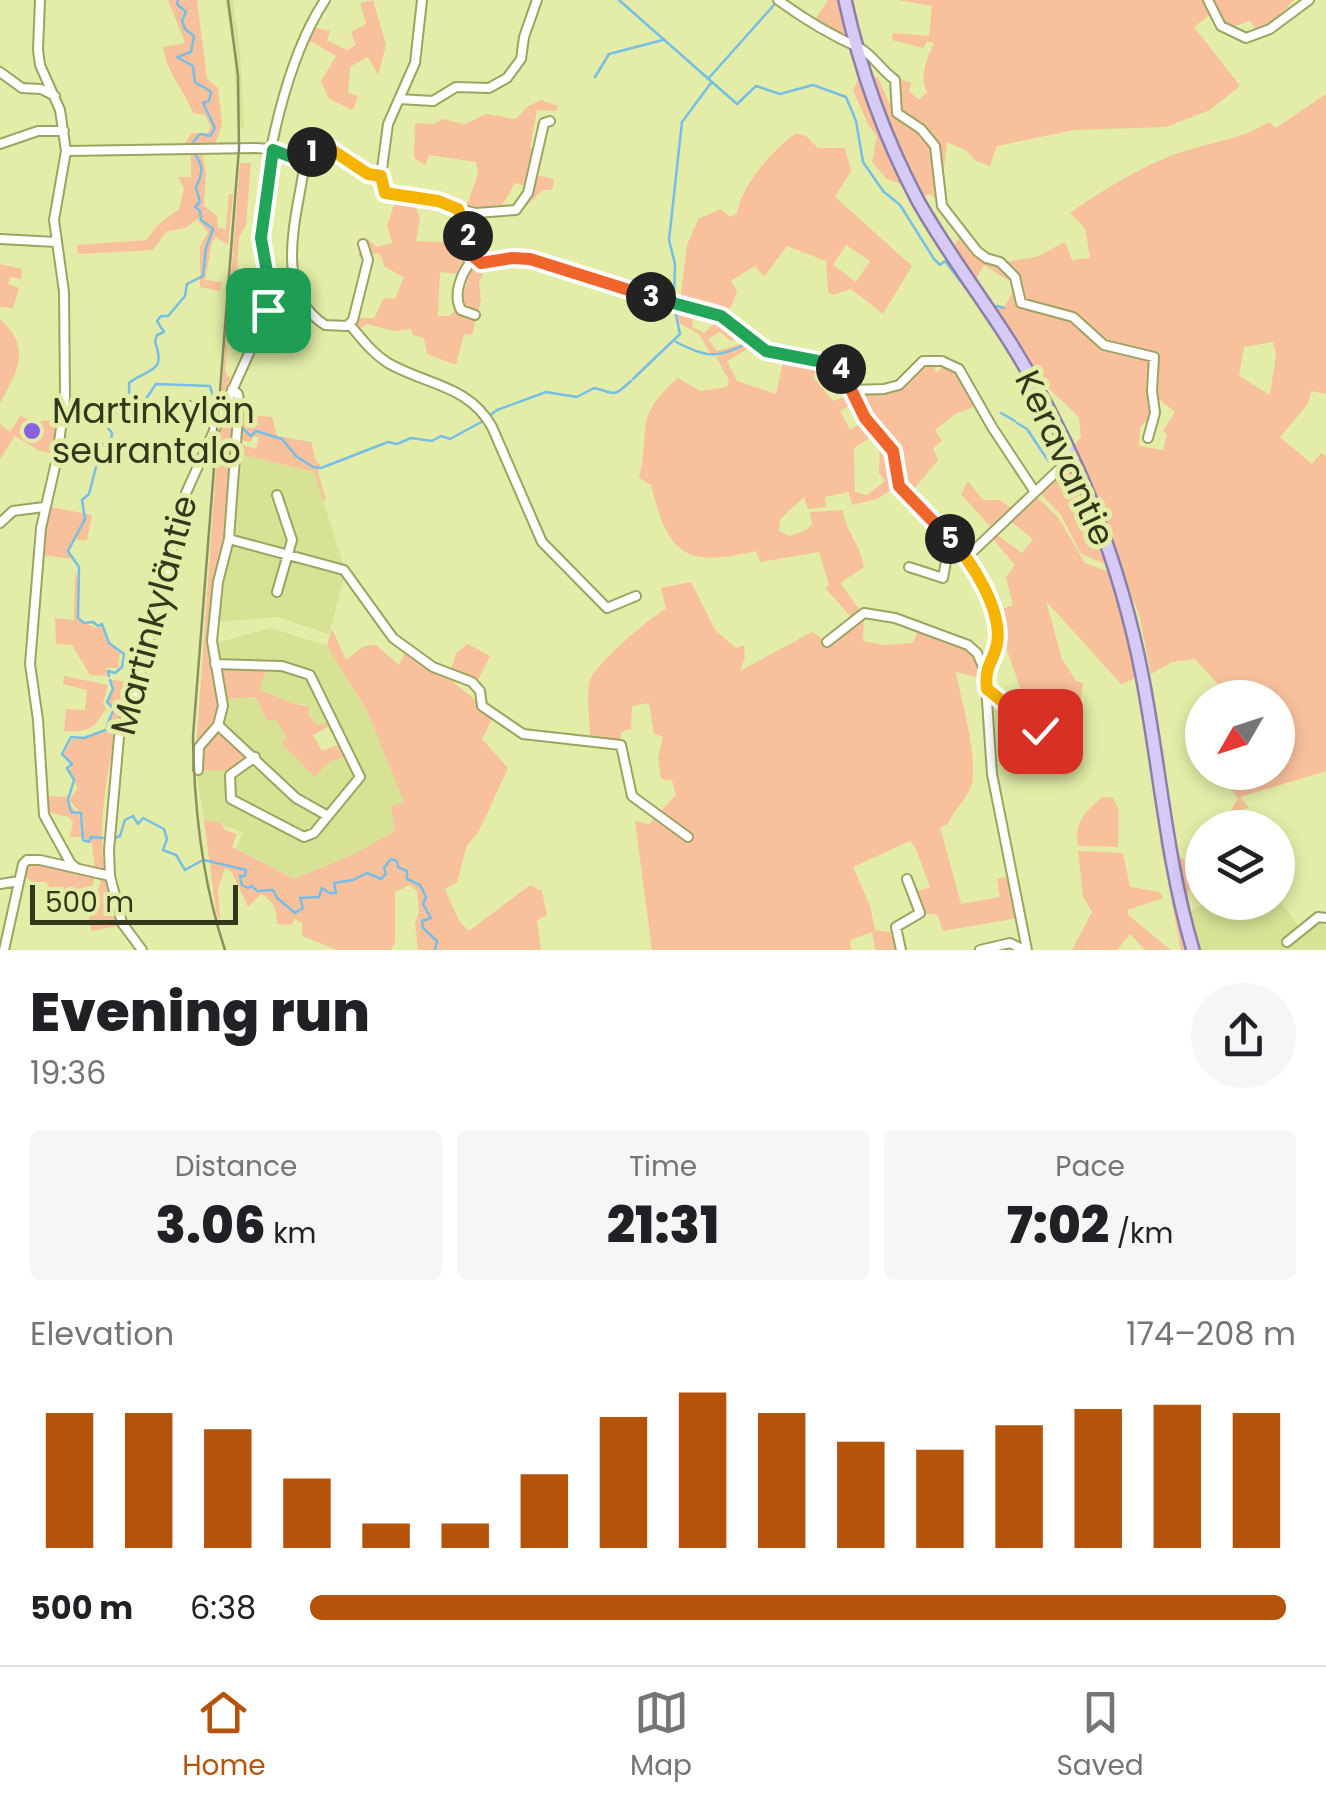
<!DOCTYPE html>
<meta charset="utf-8">
<style>
:root{--surface:#fff;--page:#f6f6f6;--text:#202124;--muted:#757577;--line:#e0e0e0;--accent:#b45309}
body{margin:0;font-family:Poppins,sans-serif;background:var(--page);color:var(--text);height:100vh;display:flex;flex-direction:column;font-size:38px;white-space:nowrap}
*{box-sizing:border-box;margin:0}
p{font-size:32px;color:var(--muted)}
.icon{flex:none;width:55px;height:55px;fill:none;stroke:currentColor;stroke-width:2;stroke-linecap:round;stroke-linejoin:round}
.map{position:relative;height:950px;overflow:hidden}
.drawer{display:flex;flex-direction:column;background:var(--surface);flex:1}
.drawer>*{flex:none}
.needle{width:65px;rotate:231deg}
.fabs{position:absolute;left:1185px;top:680px;display:grid;gap:20px}
.fabs a{display:grid;place-items:center;width:110px;height:110px;border-radius:50%;background:var(--surface);box-shadow:0 5px 15px #0003;font-size:50px}
.scale{position:absolute;left:30px;bottom:25px;width:208px;box-sizing:border-box;padding-left:10px;border:5px solid #33371b;border-top:0;font-size:28px;line-height:35px;white-space:nowrap;color:#33371b;-webkit-text-stroke:8px #e3eda7;paint-order:stroke}
.pin{position:absolute;display:grid;place-items:center;width:85px;height:85px;color:#fff;margin:-42px;border-radius:20px;box-shadow:0 5px 15px #0006}
.km{position:absolute;width:50px;height:50px;margin:-25px;border-radius:50%;background:#222;color:#fff;font-size:28px;line-height:50px;text-align:center}
.round{display:grid;place-items:center;flex:none;width:105px;height:105px;border-radius:52px;background:var(--page)}
.headline{display:flex;align-items:center;justify-content:space-between;height:170px;padding:0 30px}
h1{font-size:55px;font-weight:800;line-height:75px}
.metrics{display:grid;grid-template-columns:repeat(3,1fr);gap:15px;height:170px;padding:10px 30px}
.metrics div{display:grid;align-content:center;border-radius:10px;background:var(--page);text-align:center}
.metrics b{font-size:50px;font-weight:800}
.metrics small{font-size:28px;font-weight:400}
.metrics p{font-size:28px}
.chart{height:280px;padding:20px 30px}
.chart p{display:flex;justify-content:space-between}
.chart svg{width:100%;height:180px;margin-top:10px;stroke:var(--accent);stroke-width:6}
ul{padding:0 30px;list-style:none;font-size:32px}
li{display:grid;grid-template-columns:160px 120px 1fr;align-items:center;height:75px}
li i{height:25px;border-radius:12px;background:var(--accent)}
.dock{display:flex;justify-content:space-around;align-items:center;height:140px;border-top:2px solid var(--line);background:var(--surface);font-size:28px;color:var(--muted)}
.dock a{display:grid;justify-items:center;gap:5px}
.dock .current{color:var(--accent)}
.map>svg:first-child{display:block}
.built{fill:#d7e295}
.green{fill:#f8c09b;fill-rule:evenodd}
.lines{fill:none;stroke-linecap:round;stroke-linejoin:round}
.stream{stroke:#77bee6;stroke-width:2.5}
.minor-casing{stroke:#9ca462;stroke-width:12}
.major-casing{stroke:#8b80a7;stroke-width:16}
.minor{stroke:#fff;stroke-width:8}
.major{stroke:#d6cbf7;stroke-width:11}
.rail{stroke:#8a9161;stroke-width:2.5}
.split-1-casing{stroke:#fff;stroke-width:20}
.split-2-casing{stroke:#fff;stroke-width:20}
.split-3-casing{stroke:#fff;stroke-width:20}
.split-4-casing{stroke:#fff;stroke-width:20}
.split-5-casing{stroke:#fff;stroke-width:20}
.split-6-casing{stroke:#fff;stroke-width:20}
.split-1{stroke:#22a559;stroke-width:12}
.split-2{stroke:#f5b400;stroke-width:12}
.split-3{stroke:#f0652b;stroke-width:12}
.split-4{stroke:#22a559;stroke-width:12}
.split-5{stroke:#f0652b;stroke-width:12}
.split-6{stroke:#f5b400;stroke-width:12}
.poi-dot{fill:#8862dc;stroke:#e3eda7;stroke-width:4}
.labels{text-anchor:middle;stroke-width:10;stroke-linejoin:round;paint-order:stroke}
.poi-label{font-size:35px;fill:#33371b;stroke:#e3eda7;text-anchor:start}
.street-label{font-size:35px;fill:#33371b;stroke:#e3eda7}
</style>
<div class="map">
<svg width="1326" height="950" viewBox="0 0 1326 950">
<rect width="100%" height="100%" fill="#e3eda7"/>
<path class="built" d="M225,0h8l7,51 4,78 -7,-1 -3,-76z
M239,454l75,18 30,95 -52,-15 4,-12 -16,-48 -10,3 3,10 6,3 10,32 -3,11 -52,-13z
M233,543l112,31 -16,60 -51,-17 -59,5 5,-46z
M271,628l56,18 40,65 38,92 -9,28 -44,24 -58,24 -58,-30 7,-17 -39,-12 -8,-50 22,-42 7,-29 31,-2 11,23h9l39,57 11,-14 25,-9 -38,-81 -95,-12 -2,-18z
M267,668l39,7 26,45 -14,7 -13,-23h-10l-37,-14z
M1278,899l23,30 15,-10 10,8v23h-126l-12,-36 16,-11 74,-1z"/>
<path class="green" d="M168,0h29l10,79 11,9 4,37 -8,22 -30,-1 7,-13h16l4,-6 -6,-12 -12,-2c-9,-23 -27,-42 -30,-66l22,-4z
M373,0l13,45 -8,30 -10,-18 -18,10 -2,26 10,3 -5,14 -24,-11 -8,-18 15,-25 -29,-17 5,-12 18,4 -3,9 20,10 9,-5 -5,-13 15,-8 -6,-21z
M828,0h12l8,39 -35,-16z
M898,0h396l-24,25 -13,7 -7,-11 -21,7 -5,-2 -9,-15 -21,16 46,59 -30,24 -44,17 -92,3 -77,16 -7,20 -14,-5 -9,-10 -20,-9 -6,54 -5,4 -5,-6 -8,2 -10,-15 -43,-102 8,-2 11,26 5,1 3,-25 14,3 -2,9 10,9 8,-8c-8,-14 0,-35 7,-49l-7,-2 -4,7 -31,-8 1,-7 36,3 3,-30z
M860,75l45,111 -19,-8 -14,-16 5,-26 -8,-10 -16,-36z
M1326,94v300l-15,-3 -3,13 -28,33 32,27 9,-11 5,3v315l-86,26 9,11 -8,2 -10,17h-9l16,-29 -11,-14 8,-11 43,-1v-74l-48,-1 -35,-38 -23,3 -21,12 -12,-60 -68,-165 10,-12 -2,-20 -37,-35 -49,-74 12,-2 11,-21 -32,-20 -10,17 -23,-32 11,-16 31,30 43,-7 29,-15 7,18 18,-2 -5,-30 -15,-15c31,-22 81,-53 118,-63 32,-10 51,-10 81,-28l7,6zM1273,342l3,12 -6,41 -31,-19 5,-29zM1151,393l24,19 -12,19 4,4 -4,15 -24,-4 1,-18 13,-15z
M541,100l17,6 -2,5 -19,-1 -7,38 16,3 -9,1 -6,22 23,5 -2,11h-9l-20,19 10,-21 -18,-5 -15,26 -35,1 13,-36 -2,-12 -47,-7 -4,10 -11,-7 1,-35 19,1 8,-5 23,5 21,-10 30,5 11,-12z
M796,133l10,3 12,12h27l6,23 -16,26 77,69 -29,48 -32,-25 -18,6 -5,-3 -2,-31 -39,-15 -23,31 -9,-11 -24,15 6,10 -5,14 -10,10 -42,-12 7,-58 11,-26 23,-10 9,8 7,-4c5,-29 36,-63 59,-80zM846,245l24,16 -14,21 -23,-17z
M191,150l11,1 4,22 -2,33 13,10 1,12 8,1 3,-35h4l-5,51 -12,-8 -4,5 -7,38 17,2 -2,9 -20,-4v-41l8,-14 -11,-13 -11,9 -19,3 -14,19 -75,4 -1,-9 69,-5 12,-15 21,-16 5,-21 -6,-11h13z
M240,163h11l-5,62 -7,12 -4,64 -4,11 -6,58 3,7 3,-1 -10,23z
M397,196h14l9,22 -4,23 53,2 2,12 16,10 -8,17 2,18 -9,35 -8,-1 -8,31 -29,-11 -3,-16 -11,-3 -2,-6 -18,2 -26,-7 -10,7 -4,-4 3,-9h18l10,-20 11,1 9,-22 -19,-10 -5,-13 -12,-1 -1,6 -9,-3 8,-18 11,9 15,-4 -5,-17zM440,272l29,3 -8,28 -11,13h-12z
M0,264l22,5 -1,10 -11,-2 -2,7 11,4 -6,20 -13,-1z
M675,306l19,3 -2,18 12,6 16,-15 23,20 -13,3 -10,-9 -12,7 9,12 31,-9 -17,9 -20,3 -12,-20 -22,-12z
M0,319c32,29 18,52 0,84z
M750,344l3,2 -26,15 10,20 39,13 8,-36 32,6 -2,14 19,23 19,-7 4,8 -16,9 10,19 15,-9 11,13 -22,14 1,44 12,3 18,-14 -6,-8 1,-35 12,14 5,34 -20,13 -25,6 -3,-13 -24,5 1,10 -18,2 -4,-12 -24,22 -1,12 11,5 16,-6 6,-6 -2,-12 33,-2c3,23 18,35 21,57l-24,16 21,29 -8,7 -28,-31 4,-3 -10,-33 -59,10 -4,-11c-71,17 -88,4 -105,-66l-12,-7c13,-49 -8,-59 39,-100l22,13 27,-4 2,-7 -13,-23z
M934,363l1,8 4,1 5,-9 9,3 26,39 -24,9 -20,16 7,11 -9,7 5,12 -28,34 -9,-9c-2,-32 -32,-63 -46,-93l37,-3 29,-25z
M232,393l5,4 -11,147 -16,95 11,62 -5,23 -20,25 23,-322z
M241,414l31,3 5,19 34,6 5,19 4,4 -2,7 8,28 -3,1 -9,-29 -75,-18v-10l17,5 3,-11 -5,-2 -4,6 -11,-2z
M20,416l14,6 25,-3 -3,36 -18,-5 -23,-14 -15,23v-35l10,8z
M1068,466l44,101 -31,-13 -20,-39 -24,-25z
M968,481l15,19h17l14,10 -20,21 -33,-37z
M1034,494l24,23 27,46 27,10 26,104 -17,7 -75,-83 16,58 14,22 7,2 -4,28 -15,2 -8,-5 -10,3 -1,6 7,6 -4,5 -8,2 -7,-5 -39,-113 19,-7 -7,-28 9,-12 -23,-27 4,-4 26,19 11,-14 -24,-19z
M46,506l46,9 -5,25h-10l1,-5 -11,16 10,14 -4,-6 -31,-4z
M75,572l3,9 1,40 18,7 5,-2 5,17 13,10 -2,15h-12l1,8 -17,-1 -18,-30 -16,-1 -1,-26 19,2z
M691,582l24,48 21,18 8,-3 1,12 -5,14 72,-39 15,10 37,-28 -1,27 20,4 30,-2 6,-15c38,15 51,10 65,51l-28,-7c6,32 21,80 16,111 -3,14 -19,27 -24,41l-8,3 21,77 39,-7 -3,-18 13,-3 8,42 -75,13 -6,-17h-14l-8,-22 15,-5 -14,-38 -6,-8 -57,26 17,39 5,24 15,2 8,18h-23l-3,-18 -22,8 1,10h-199l-17,-129 14,3 27,-29 -4,-15 -11,-1 -3,-21 5,-21 -9,-3 -5,-31 -17,3 -1,23 -10,3v11l-31,-6c0,-13 -4,-45 0,-57 6,-16 61,-64 76,-71l-5,-21z
M332,629l14,31 18,-14 12,-1 23,20 7,-14 32,19 56,45 -12,24 26,29 -30,65 -11,12 -10,37 -12,7 14,32 10,10 61,-46 12,6 5,24 -10,5 4,30h-123l-3,-26 4,-13 -2,-20 -8,-6 -14,7v51l-4,7h-54l-35,-14v-13l-7,-4 -4,6 -14,-1c0,-14 -3,-22 -16,-30l-13,13 -16,-35 -7,-4 -7,20 2,33 -4,-10 -12,-91 17,3 4,7 12,4 -5,13 62,32 58,-24 43,-24 -4,-25 13,-4 -37,-91 -40,-65z
M468,644l22,12 -14,28 -25,-14 5,-17z
M218,667l49,1 -8,22 36,14 14,2v8l9,12 14,-6 2,4 -21,11 9,16 21,-8 5,12 -21,8 -12,14 -33,-33 5,-7 -11,-17 -9,1 -11,-24 -31,2z
M64,676l44,9 -5,18 4,8h-3c-10,19 -16,21 -40,20l2,-22 19,1 2,-20 -24,-6z
M111,680l22,2c-22,58 -36,127 -29,189h-9l-3,-27 -8,-7 -1,-21 -14,-16 9,-12 -9,-16 4,-9 -10,-8 9,-16h12l25,-9 -1,-6 7,-15 -7,-8 6,-12z
M218,728l31,28 -22,14h-28l1,-23z
M71,792l-4,9 13,15 2,21h-12l3,-14 -4,-6 -24,-5 -1,-16 21,1z
M1102,797l11,1 6,13 -1,36 -40,-1c-4,-25 7,-33 24,-49z
M1172,835l7,22 20,9 3,-5v10c-26,18 -10,55 -2,79h-19l-22,-113z
M1078,851l45,2 7,34 30,5 3,6 -35,12v5l43,35h-26l-15,-16 -13,16h-45l20,-38 -9,-16z
M33,861l71,17 13,48 -25,5 -4,-10 13,-39 -6,-4 -3,8 -19,4 -22,-1 -5,-7h-13l-9,-6 3,-11z"/>
<g class="lines">
<path class="stream" d="M178,0l-1,4 9,8 -4,9 3,8 9,7 -3,16 -14,5 16,9c3,25 -1,12 18,26l-2,9 -6,2 12,25 -5,8 -10,-2 -10,12
M619,0l118,104 19,-18 24,8 33,-9 33,12 10,24 7,41 20,29 17,14 34,54 6,6 5,-4 36,47
M595,77l14,-23 54,-14
M708,79l66,-74
M674,299l1,-35 -6,-24 13,-118 29,-39
M993,309l4,-3 7,2
M676,342c32,16 41,17 74,0
M633,379l47,-45 -6,-28
M141,406l15,-22 54,2 4,14 -3,15
M1001,413l14,8
M489,416l8,-6 49,-18 31,5 17,-9c23,5 17,11 37,-7
M214,419h1
M1017,423l10,6 22,33
M242,428l9,8 5,-5 26,8 14,17 17,11 8,1 67,-26 9,2 14,-6 21,3 9,-5 9,3 35,-19
M109,676l-1,-5 7,2 7,-6 2,-13 -15,-11 -7,-19 -4,2 -5,-4 -9,1 -6,-5 1,-51 -11,-16 17,-32 -3,-19 7,-6 7,-27 7,-4 -9,-15 17,-7 1,-8 -4,-5 7,-14 9,-3 8,3 8,-6c-10,-10 -11,-8 -11,-25 18,-15 38,-9 26,-41l2,-7 7,-3 -7,-11 4,-5h7l17,-20 2,-12 16,-8 3,-28 7,-19 -12,-9 -1,-9 -5,-4 5,-5 -4,-15c7,-14 8,-21 -2,-34
M103,838l-12,-1 -2,5 -6,-2 -2,-27 -10,-1 -3,-12 6,-20 -7,-12 5,-4 -10,-10 9,-17 13,1 24,-9 -1,-4 7,-16 -7,-7 6,-13 -3,-9
M115,838l5,-2 5,-16 8,-4 5,8 5,-6 21,11 3,10 -4,11 13,5 9,15 16,-9
M204,860l42,10 -1,6h-5l2,9 6,3 4,-2 5,5 16,-1 4,8 18,15 8,-5 -3,-10 19,-1 3,-9 7,5h7l-2,-10 19,-3 14,-7 14,6 5,-5 -2,-6 7,-9 6,2 1,6 9,4v8l13,6 6,12 -3,7 8,14 -9,3 1,7 14,13 -2,9"/>
<g class="minor-casing">
<path id="minor" d="M40,0l-2,50 2,15 20,45 6,41
M422,0l-7,63 -27,61 -7,52 6,19h25l46,14c11,16 8,38 20,53l52,-3 132,42 46,10 18,8 40,32 73,15 26,52 28,33 6,35 68,71 105,-100
M778,0c26,19 52,35 82,48 12,6 22,23 35,32l2,33 24,16 14,17 7,60 35,45 9,7 14,4 15,15 6,26 52,14 31,28 50,12 -2,34 3,22 -7,25
M1208,0l13,26 25,12 24,-9 39,-29
M0,72l22,16 19,1 14,7
M399,99l34,2 23,-14 33,1 18,-10 14,-19 3,-22 13,-37
M0,144l38,-13h26
M305,161c-6,50 -35,129 20,164l22,1 6,-6 15,-60 -5,-16
M458,209l18,4 40,-3 12,-17 16,-70 6,-2
M0,239l56,3
M474,258c-12,13 -22,36 -13,52l14,5
M350,325c12,14 22,28 38,38 38,22 81,22 104,64l50,115 65,66 29,-12
M852,390l32,-1 15,-4 24,-24h19l17,8 33,58 43,65
M162,406l23,-1 16,4 13,17
M0,523l13,-12 31,-4
M229,539l115,31 49,68 40,29 39,15 8,9 2,15 41,28 98,11 11,51 56,41
M967,557l10,15 20,54v18l-12,27 7,103 35,176
M909,567l34,11 7,-39
M277,592l15,-52 -15,-45
M827,642l37,-29 31,5 73,27 9,8 8,18
M215,664l67,2 28,9 50,102 -46,56 -10,4 -73,-38 -1,-24 25,-18
M987,689l28,25 57,36
M218,725l78,73 32,18
M198,770l1,-23 19,-22 5,-19 -11,-65 6,-59 11,-43 10,-137 -1,-8 -6,-5
M77,868l-6,-4 -27,-49 -6,-95 -8,-56 11,-136 16,-70 8,-61 -1,-105 -10,-72 12,-69 190,-3 13,1 33,12 7,-4 6,-13 4,-2 49,32 13,2
M0,884l19,-3
M1287,942l31,-25 8,1
M4,950l19,-86 4,-4h13l70,16
M142,950l-20,-27 -12,-47 -1,-26 10,-113 22,-66 45,-178 82,-182c6,-26 -8,-50 -7,-76 2,-70 25,-176 64,-235
M901,950l-5,-23 24,-14 -13,-34
M980,950l30,-7 14,7"/>
</g>
<g class="major-casing">
<path id="major" d="M845,0c15,69 39,136 72,199 27,49 61,93 91,140 28,44 53,92 74,140 26,63 47,129 60,196 18,92 24,184 51,275"/>
</g>
<use href="#minor" class="minor"/>
<use href="#major" class="major"/>
<path class="rail" d="M225,950c-23,-69 -31,-141 -32,-214l46,-588 -1,-72 -10,-76"/>
</g>
<g class="lines">
<g class="split-1-casing">
<path id="split-1" d="M268,310l2,-21 -9,-51 12,-88 29,11 10,-9"/>
</g>
<g class="split-2-casing">
<path id="split-2" d="M312,152l2,-8 6,-2 48,32 13,2 4,17 53,8 20,8 10,27"/>
</g>
<g class="split-3-casing">
<path id="split-3" d="M468,236l4,19 9,8 31,-5 18,1 121,38"/>
</g>
<g class="split-4-casing">
<path id="split-4" d="M651,297l70,19 45,35 67,13 8,5"/>
</g>
<g class="split-5-casing">
<path id="split-5" d="M841,369l24,49 28,33 6,35 51,53"/>
</g>
<g class="split-6-casing">
<path id="split-6" d="M950,539c22,22 53,72 47,105 -4,19 -13,22 -10,45l53,42"/>
</g>
<use href="#split-1" class="split-1"/>
<use href="#split-2" class="split-2"/>
<use href="#split-3" class="split-3"/>
<use href="#split-4" class="split-4"/>
<use href="#split-5" class="split-5"/>
<use href="#split-6" class="split-6"/>
</g>
<circle class="poi-dot" cx="32" cy="431" r="10"/>
<g class="labels">
<g class="poi-label">
<text x="52" y="423">Martinkylän<tspan x="52" dy="40">seurantalo</tspan></text>
</g>
<g class="street-label">
<text transform="translate(1065 458) rotate(65)" y="12">Keravantie</text>
<text transform="translate(154 615) rotate(-75)" y="12">Martinkyläntie</text>
</g>
</g>
</svg>
<div class="fabs">
<a><svg class="needle" viewBox="-14 -14 28 28"><path d="M0-13l5 13h-10z" fill="#e53935"/><path d="M0 13l5-13h-10z" fill="#757577"/></svg></a>
<a><svg class="icon" aria-label="layers" viewBox="0 0 24 24"><path d="M12 4l9 5-9 5-9-5zM3 14l9 5 9-5"/></svg></a>
</div>
<div class="scale">500 m</div>
<div class="pin" style="left:268px;top:310px;background:#1e9e55"><svg class="icon" aria-label="arrive" viewBox="0 0 24 24"><path d="M6 21V4h12l-3 4 3 4H6"/></svg></div>
<div class="pin" style="left:1040px;top:731px;background:#d93025"><svg class="icon" aria-label="check" viewBox="0 0 24 24"><path d="M5 12l5 5 9-10"/></svg></div>
<b class="km" style="left:312px;top:152px">1</b>
<b class="km" style="left:468px;top:236px">2</b>
<b class="km" style="left:651px;top:297px">3</b>
<b class="km" style="left:841px;top:369px">4</b>
<b class="km" style="left:950px;top:539px">5</b>
</div>
<section class="drawer">
<div class="headline"><div><h1>Evening run</h1><p>19:36</p></div><a class="round"><svg class="icon" aria-label="share" viewBox="0 0 24 24"><path d="M12 15V3M7 8l5-5 5 5M5 13v7h14v-7"/></svg></a></div>
<div class="metrics">
<div><p>Distance</p><b>3.06<small> km</small></b></div>
<div><p>Time</p><b>21:31</b></div>
<div><p>Pace</p><b>7:02<small> /km</small></b></div>
</div>
<div class="chart"><p><span>Elevation</span>174–208 m</p>
<svg viewBox="0 0 160 44" preserveAspectRatio="none"><path d="M5 44V11M15 44V11M25 44V15M35 44V27M45 44V38M55 44V38M65 44V26M75 44V12M85 44V6M95 44V11M105 44V18M115 44V20M125 44V14M135 44V10M145 44V9M155 44V11"/></svg>
</div>
<ul>
<li><b>500 m</b>6:38<i style="width:99%"></i></li>
</ul>
</section>
<nav class="dock">
<a class="current"><svg class="icon" aria-label="home" viewBox="0 0 24 24"><path d="M3 11l9-7 9 7M6 9v11h12V9"/></svg>Home</a>
<a><svg class="icon" aria-label="map" viewBox="0 0 24 24"><path d="M3 6l6-2 6 2 6-2v14l-6 2-6-2-6 2zM9 4v14M15 6v14"/></svg>Map</a>
<a><svg class="icon" aria-label="saved" viewBox="0 0 24 24"><path d="M7 4h10v16l-5-4-5 4z"/></svg>Saved</a>
</nav>
